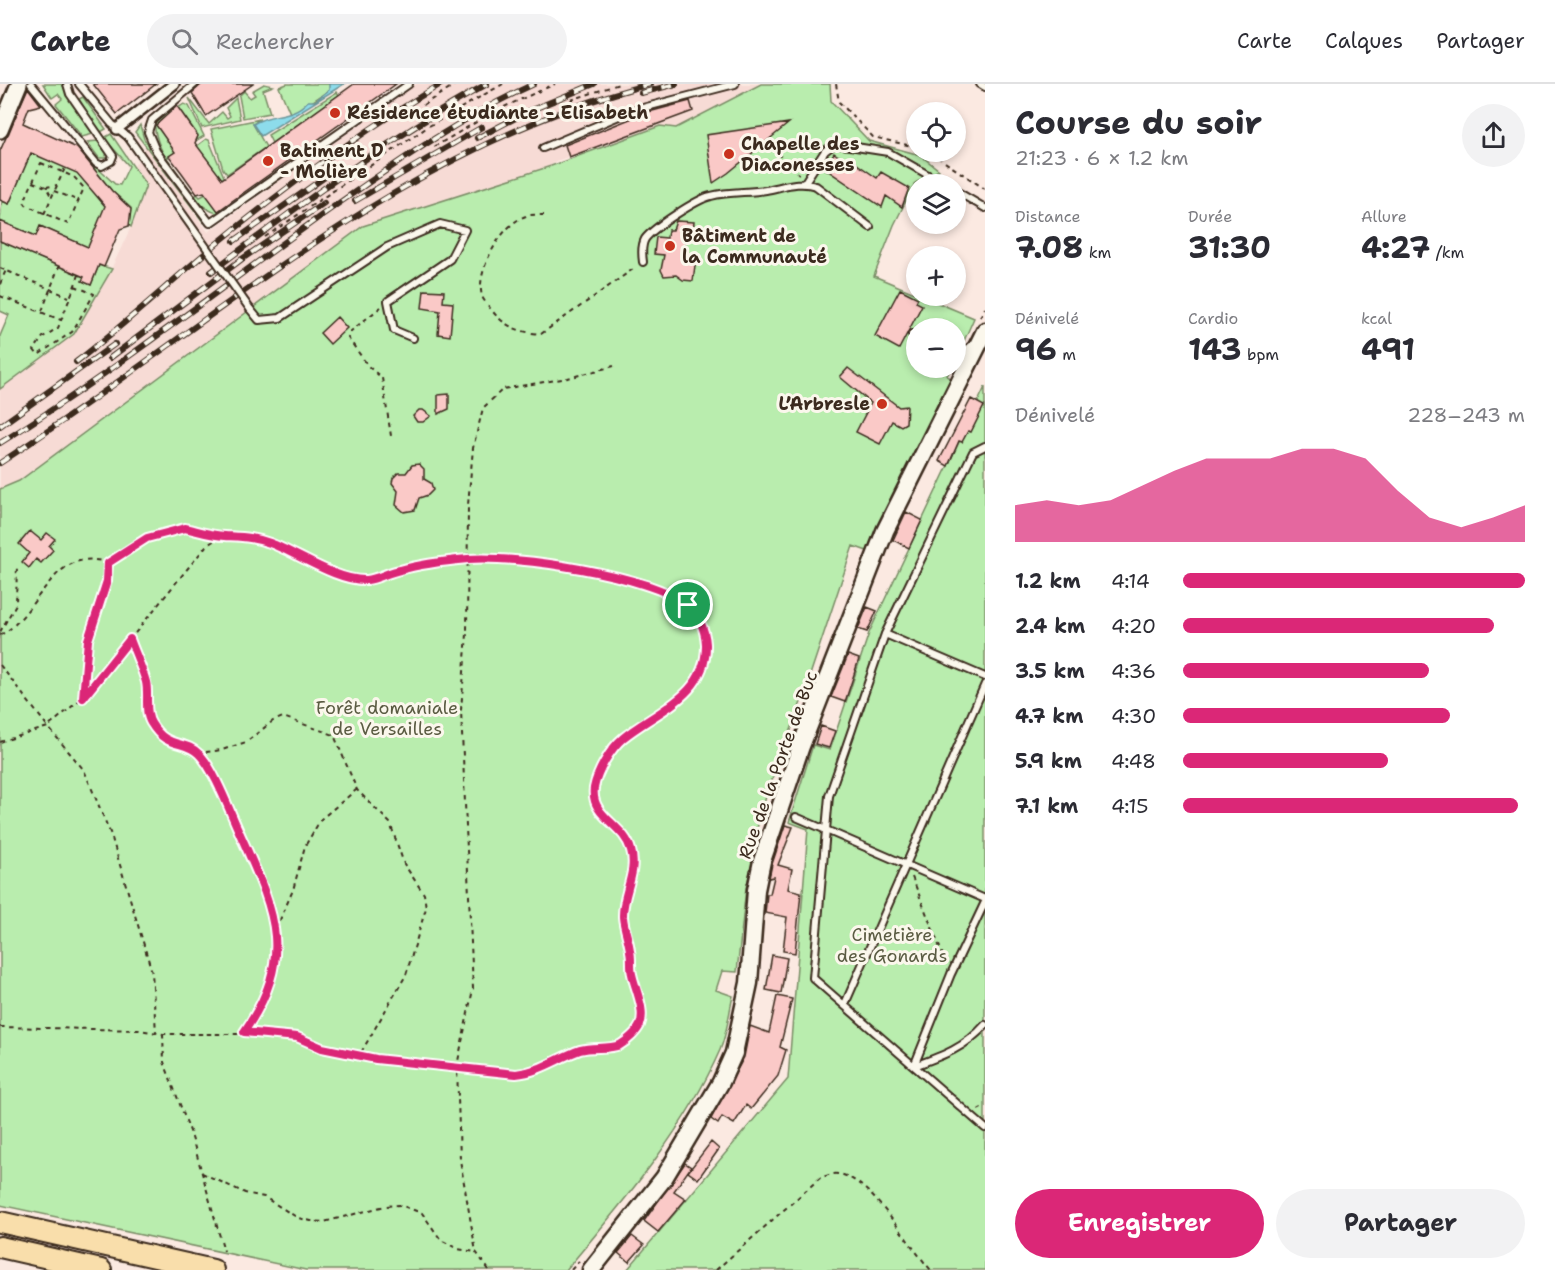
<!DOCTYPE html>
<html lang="fr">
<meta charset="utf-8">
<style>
:root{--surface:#fff;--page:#f2f2f3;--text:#2b2b33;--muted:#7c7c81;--line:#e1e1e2;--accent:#db2777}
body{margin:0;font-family:"Shantell Sans",sans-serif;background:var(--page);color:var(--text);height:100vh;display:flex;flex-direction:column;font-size:22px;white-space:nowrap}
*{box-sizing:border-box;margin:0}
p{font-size:20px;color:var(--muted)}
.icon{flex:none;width:33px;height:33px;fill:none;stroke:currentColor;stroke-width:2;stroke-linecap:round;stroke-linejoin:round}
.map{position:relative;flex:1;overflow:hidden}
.sheet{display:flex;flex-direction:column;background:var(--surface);width:570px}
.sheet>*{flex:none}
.buttons{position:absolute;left:906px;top:18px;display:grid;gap:12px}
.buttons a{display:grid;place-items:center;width:60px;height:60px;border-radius:50%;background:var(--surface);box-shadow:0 3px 9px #0003;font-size:30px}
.pin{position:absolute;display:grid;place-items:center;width:51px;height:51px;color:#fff;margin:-26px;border:3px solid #fff;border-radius:50%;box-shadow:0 2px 6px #0007}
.round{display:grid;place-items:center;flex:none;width:63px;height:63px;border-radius:32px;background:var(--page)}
.head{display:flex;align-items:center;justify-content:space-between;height:102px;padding:0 30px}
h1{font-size:33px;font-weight:700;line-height:45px}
.stats{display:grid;grid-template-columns:repeat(3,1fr);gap:9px;height:102px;padding:6px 30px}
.stats div{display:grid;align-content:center}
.stats b{font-size:30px;font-weight:700}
.stats small{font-size:16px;font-weight:400}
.stats p{font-size:16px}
.chart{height:168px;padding:12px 30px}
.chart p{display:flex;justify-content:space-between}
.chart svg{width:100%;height:108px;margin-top:6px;fill:var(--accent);opacity:.7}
.action{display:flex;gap:12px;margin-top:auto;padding:12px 30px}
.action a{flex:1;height:69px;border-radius:36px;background:var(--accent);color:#fff;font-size:24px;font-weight:700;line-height:69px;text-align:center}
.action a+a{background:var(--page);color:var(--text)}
ul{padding:0 30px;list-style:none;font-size:20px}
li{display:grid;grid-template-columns:96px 72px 1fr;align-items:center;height:45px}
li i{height:15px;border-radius:8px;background:var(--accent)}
header{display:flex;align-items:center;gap:36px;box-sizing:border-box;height:84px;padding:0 30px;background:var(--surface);border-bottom:2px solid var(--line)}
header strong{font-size:28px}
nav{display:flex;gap:33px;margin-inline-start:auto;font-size:21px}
.search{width:420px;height:54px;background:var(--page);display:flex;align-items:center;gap:15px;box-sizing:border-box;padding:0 21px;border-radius:33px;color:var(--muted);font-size:22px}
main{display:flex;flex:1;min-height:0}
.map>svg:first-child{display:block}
.built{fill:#f7dbd5}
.green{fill:#b9edae;stroke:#7a8c66;stroke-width:1.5}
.water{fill:#8ddceb;stroke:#6c9599;stroke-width:1.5}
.building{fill:#fac9c7;stroke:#3b2a1e;stroke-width:1.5}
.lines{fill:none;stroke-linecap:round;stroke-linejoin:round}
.service-casing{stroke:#3b2a1e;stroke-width:10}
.pedestrian-casing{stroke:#3b2a1e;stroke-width:14}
.tertiary-casing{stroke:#3b2a1e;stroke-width:20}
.secondary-casing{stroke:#3b2a1e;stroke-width:21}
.trunk-casing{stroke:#3b2a1e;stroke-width:24}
.path{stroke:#3b2a1e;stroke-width:2;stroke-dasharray:4.5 4.5;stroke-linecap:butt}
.service{stroke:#fbf7ec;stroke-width:6}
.pedestrian{stroke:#fbf7ec;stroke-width:9}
.tertiary{stroke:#fbf7ec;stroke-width:15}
.secondary{stroke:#fbf7ec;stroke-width:16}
.trunk{stroke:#f9deab;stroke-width:20}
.rail-casing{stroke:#3b2a1e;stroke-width:6}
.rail{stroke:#fbf7ec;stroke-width:4;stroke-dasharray:11;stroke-linecap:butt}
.service-bridge-casing{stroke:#3b2a1e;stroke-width:10;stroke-linecap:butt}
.service-bridge{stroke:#fbf7ec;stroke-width:6}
.route-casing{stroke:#fff;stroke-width:12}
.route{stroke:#db2777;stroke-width:8}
.poi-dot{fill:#c8321e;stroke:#fbf7ec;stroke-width:2}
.labels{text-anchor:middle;stroke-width:6;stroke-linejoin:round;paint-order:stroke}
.poi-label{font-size:18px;font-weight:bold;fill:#3b2a1e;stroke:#fbf7ec;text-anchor:start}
.park-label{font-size:18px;fill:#5a5b42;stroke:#fbf7ec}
.street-label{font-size:18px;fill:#3b2a1e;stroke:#fbf7ec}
</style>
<header>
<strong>Carte</strong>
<div class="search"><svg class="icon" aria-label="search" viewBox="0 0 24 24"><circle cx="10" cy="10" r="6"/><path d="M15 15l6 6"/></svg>Rechercher</div>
<nav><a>Carte</a><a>Calques</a><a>Partager</a></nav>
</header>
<main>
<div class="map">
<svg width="985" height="1186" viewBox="0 0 985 1186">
<rect width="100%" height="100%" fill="#fbe9e1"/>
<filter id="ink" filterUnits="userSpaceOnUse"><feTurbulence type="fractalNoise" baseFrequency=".0167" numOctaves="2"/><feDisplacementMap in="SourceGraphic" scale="12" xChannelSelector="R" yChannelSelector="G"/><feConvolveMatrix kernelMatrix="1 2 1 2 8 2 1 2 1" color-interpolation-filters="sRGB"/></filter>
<g filter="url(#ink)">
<path class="built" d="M416,0h345l-85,44 -16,-2 -104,35 -5,5 -293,138 -239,177 -19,8v-100l74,-55 30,-50 27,-57 -2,-1 2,-17 -13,-15 28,-48 62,86z"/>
<path class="green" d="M43,0h19l31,50 -11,3 -26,-33 6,-5 -4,-5 -6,4z
M264,0l9,2 -10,4 7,23 -27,5 -4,-22 5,-5 6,7 5,-3 -3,-4z
M287,0h42l2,2 -2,4 -35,24 -4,-1 -11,-26z
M761,0h69l1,17 38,40 51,14 19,15 -24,13 -21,42 -20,51 100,42 -18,41v-31h-40v40h35l-4,8 4,2 -84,173 -14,-5 -57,171 -29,76 -18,63 4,4 -7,28 -9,84 -15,-1 -6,19 17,6c-4,17 -6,38 -13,54 -36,82 -97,152 -154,220h-260l-306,-65v-716l19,-8 344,-255 188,-60 109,-40 16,2z
M337,8l2,3 -67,48 -4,-8z
M83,13l23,32 -7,4 -20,-34z
M189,14l20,26 13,-12 5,6 3,-2 -4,-8 10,-10 4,21 -38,9z
M184,20l5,2 15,30 -10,6 4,-7 -20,-27z
M173,22l2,2 -18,17 18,27 -8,6 28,38 2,-2 3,3 6,-3 15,17 -4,2c-23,-4 -65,-66 -62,-89z
M260,35l-7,5 13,23 -39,27 -4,-5 -12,-40z
M140,41l4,14 60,84 -69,-91z
M111,50l35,51 -15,42 -2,-2 2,-17 -19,-17 -29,-36 32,29 5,1 9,-19 -25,-28z
M206,55l3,1 15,37 -3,2 -24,-33z
M98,57l9,12 -2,5h-6l-12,-16z
M32,65l42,18 38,41 -24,40 -47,-22 -5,10 -36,-15 2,-20 7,3z
M0,157l84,36 -2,4 9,4 8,-20 13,4 -38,65 -74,55v-53l9,-21 -9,-4z
M985,303v883h-358l161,-191 20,-250 -19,-7 24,-77 17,5 39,-117z"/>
<path class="water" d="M329,0h15l-83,52 -8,-12c20,-13 37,-4 55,-23h7l14,-11z"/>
<path class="building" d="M93,0h63l-39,30z
M202,0h51l-47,32 -14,-23z
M354,0h42l-178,127 -14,-19 -7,2 -15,-21 -13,-17 6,-4 -19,-27 21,-19 21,30 -3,7 27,36z
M28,4l13,17 -12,3 -6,15 54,25 35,43 19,18 -2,17 -9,3 -16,38 -5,-2 -8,20 -9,-4 2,-4 -84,-36v-20l36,15 4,-10 48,21 17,-41 -28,-33 -46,-20 -22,51 -9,-4v-49z
M690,17l3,10 -124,46 -4,-12 80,-32z
M789,39l-61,50 -15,10 -7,-48z
M834,69l21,14 2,-3 20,14 4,-6 28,16 -7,19 -16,-11 -4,11 -58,-39z
M676,137l18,1 -1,9h-7l-2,25 12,2 -3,23 -10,-1 -7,-5 -12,1 -3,-6 3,-15 -10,-1 2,-17 11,1 1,-8h5z
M900,205l18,9 -2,4 6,3 -23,44 -24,-13z
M424,206l20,1 -1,11 10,1 -3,33 -12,-2 2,-23 -18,-3z
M337,233l10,11 -17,16 -10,-11z
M848,284l51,39 8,-1 -1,17 -5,3 -9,-5 -12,23 -24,-12 15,-29 -31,-26z
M449,310v15l-11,5v-19z
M971,315l13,7 -13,26 -3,-1 -6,11 -3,-1 -11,25 -9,-5z
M419,326h4l8,6 -8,6h-6l-4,-6z
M419,380l5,5v10l7,4 2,7 -5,5 -9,3 -4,12 -11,2 -8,-7 2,-14 -6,-8 1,-5 5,-5h8l6,-8z
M906,428l16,8 -13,28 -16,-8z
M30,447l11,9 6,-7 8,6 -6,7 4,4 -12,13 -5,-4 -7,9 -7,-6 7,-9 -10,-9z
M867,523l10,4 -10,21 -9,-3z
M848,571l11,4 -14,43 -14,-5z
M821,642l14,5 -6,17 -14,-4z
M785,741l8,2 -15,38 14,4 -4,20 13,3 -6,61 -12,-2 4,-34 -22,-4 2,-19h3l4,-17 -5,1 3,-14z
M772,871l15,3 -6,35 -15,-3z
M777,912l15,3 -12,48 6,3 -8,26 -27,33 -5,-4 -12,19 -12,-7 -4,7 -7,-5 33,-62 6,-31 19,7z
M711,1058l8,7 -21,30 -10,-7z
M685,1079l6,4 -17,24 12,8 -28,33 -14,-11z
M632,1152l12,9 -15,17 -11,-9z"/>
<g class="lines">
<g class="service-casing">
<path id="service" d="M31,0l65,79 6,3 9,-5 2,-5 -43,-62 -3,-10
M79,0l33,40 16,13
M195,0l-43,36 -4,12 8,19 54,72 199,-139
M980,0l5,3
M543,64l88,-37 104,-27
M805,98l20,-31 8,-6h10l45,7 56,32
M956,107l29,17
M643,178c-1,-7 -2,-16 2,-23 8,-11 52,-40 66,-43 18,-5 37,-3 55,-6 17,-3 33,-10 50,-4l54,41
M250,225l9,11 21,-2 107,-71 53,-23 25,6 -15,29 -62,42 6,29 19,8
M912,250l4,2
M956,270h5l10,-8
M985,362l-12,6 -88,182 -56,162 -16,182 172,150
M885,550l100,43
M796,733l189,82
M845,920l140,-320
M914,982l37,-92 34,-72
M914,982c28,-10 51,-18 71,-41"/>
</g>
<g class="pedestrian-casing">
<path id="pedestrian" d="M117,45l57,-45"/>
</g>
<g class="tertiary-casing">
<path id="tertiary" d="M0,46l19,-46"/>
</g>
<g class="secondary-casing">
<path id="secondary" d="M591,1186l73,-92 57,-96 13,-29 15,-70 7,-93 6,-29 39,-115 84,-215 100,-200"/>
</g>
<g class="trunk-casing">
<path id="trunk" d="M0,1138l213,48
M0,1163l101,23"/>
</g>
<path class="path" d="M836,0l3,18 34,35 43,10
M562,19l57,-19
M423,21l33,-21
M770,54l2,10 27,26
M434,63l61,-36 60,-27
M930,68l55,37
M41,79l33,14 10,11 -16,36 -42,-19 -2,-3z
M33,98l13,5 5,9
M46,103l11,-2
M54,107l25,10
M44,130l21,-46
M544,131c-5,0 -13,-1 -18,1 -24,7 -51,56 -44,80 1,4 6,9 8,12 14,19 29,24 51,26l95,-67
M265,153l164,-111 74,-42
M0,184l69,29
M0,200l6,-14
M75,202l19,8 -22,38 -34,23 -4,-5 9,-13 15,-9 21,-53
M0,212l61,24
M381,223l-30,24 -3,7 21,29 13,11 9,58
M42,227l17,-45
M980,233l5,-9
M108,479l39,-25 38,-10 36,8
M0,548l16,-28 1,-39
M0,551c38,-18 52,-92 108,-72l-1,18 -19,59 -5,56
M130,555l16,44 3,37 13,18 37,15 23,-3 24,-8 27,-21 10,-4 51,18 23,55 33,33 14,41 20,30 2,14 -20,67 -47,81
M0,581l48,62 35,-30 123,-151c6,-4 13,-9 20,-10 34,-5 72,19 102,32 11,5 24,12 38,11 12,0 25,-8 38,-11 20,-4 41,-6 61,-9 44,-5 195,17 224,49 11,11 17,24 17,40 0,56 -68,67 -95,105 -10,15 -24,40 -13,58 9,14 28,20 33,38 7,25 -11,47 -7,72 1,10 4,19 6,28 1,7 0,15 1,23 4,26 24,59 -13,74 -12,4 -27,0 -39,5 -22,8 -39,21 -63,23l-140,-15 -53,-11 -26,-11 -27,-3h-107l-24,-4 -139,-3
M0,658l48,-15 36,43 27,65 41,137 4,60
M199,669c32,57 95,166 73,231 -6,17 -17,33 -27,48
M912,793l32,81
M276,845l17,-39 12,-44 16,-27 35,-29
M163,950l1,28 27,72 33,117
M978,1026l7,-4
M202,1089l43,20 19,4 34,21 13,3 13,1 61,-16 15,-1 22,8 19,27 17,9 18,3
M489,1186l-13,-18 -16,-92 -3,-94 16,-77 -12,-279 6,-76 1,-129 5,-57 10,-40 20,-19 65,-11 46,-12
M571,1186l8,-9
M716,1186l104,-92c5,-2 13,-5 18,-4 32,3 71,73 93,96"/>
<use href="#service" class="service"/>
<use href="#pedestrian" class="pedestrian"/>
<use href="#tertiary" class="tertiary"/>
<use href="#secondary" class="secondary"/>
<use href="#trunk" class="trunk"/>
<g class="rail-casing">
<path id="rail" d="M641,9l35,-9
M477,54l52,-27 65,-27
M355,117l127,-74
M234,157l98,-69
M211,188c88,-67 178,-134 276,-188
M110,274l132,-99 82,-56
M76,278c48,-37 92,-78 139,-117 71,-58 147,-114 226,-161
M0,342l115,-82
M0,359c114,-71 220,-155 329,-233 66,-46 132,-93 205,-126
M0,379c211,-137 400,-316 650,-379"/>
</g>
<use href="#rail" class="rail"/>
<g class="service-bridge-casing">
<path id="service-bridge" d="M128,53l122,172"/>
</g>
<use href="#service-bridge" class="service-bridge"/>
</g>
</g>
<g class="lines" filter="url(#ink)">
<g class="route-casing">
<path id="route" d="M185,444c13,3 27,8 40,8 16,1 29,1 45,7 27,10 68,39 97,37 10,-1 22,-8 33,-10 21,-6 46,-9 68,-11 48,-4 181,16 218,45 12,10 19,25 20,40 1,52 -50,67 -83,94 -13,11 -26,34 -29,50 -4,29 30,36 37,62 7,23 -9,44 -8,67 1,12 6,23 7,34 2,8 0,16 2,23 3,15 14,36 8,51 -3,7 -13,16 -20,20 -12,5 -28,1 -40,5 -23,8 -40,22 -64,24l-140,-15 -54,-11 -25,-11 -53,-5c55,-80 28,-125 -7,-205 -8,-18 -24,-60 -38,-73 -15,-15 -32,-4 -48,-31 -7,-11 -2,-28 -5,-41 -4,-14 -11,-29 -16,-43l-47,59 5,-58 19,-59 1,-18 39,-25z"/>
</g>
<use href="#route" class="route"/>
</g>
<g class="poi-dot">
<circle cx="335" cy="29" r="6"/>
<circle cx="729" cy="70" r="6"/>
<circle cx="268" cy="77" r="6"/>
<circle cx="670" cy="162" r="6"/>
<circle cx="882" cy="320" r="6"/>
</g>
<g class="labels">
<g class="poi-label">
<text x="347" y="35">Résidence étudiante - Elisabeth</text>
<text x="741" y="66">Chapelle des<tspan x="741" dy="21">Diaconesses</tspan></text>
<text x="280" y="73">Batiment D<tspan x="280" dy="21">- Molière</tspan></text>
<text x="682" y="158">Bâtiment de<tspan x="682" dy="21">la Communauté</tspan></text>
<text x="870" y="326" text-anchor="end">L’Arbresle</text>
</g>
<g class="park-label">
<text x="387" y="630">Forêt domaniale<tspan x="387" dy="21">de Versailles</tspan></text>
<text x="892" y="857">Cimetière<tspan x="892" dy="21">des Gonards</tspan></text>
</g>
<g class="street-label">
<text transform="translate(778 681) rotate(-70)" y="6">Rue de la Porte de Buc</text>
</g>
</g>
</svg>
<div class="buttons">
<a><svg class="icon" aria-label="locate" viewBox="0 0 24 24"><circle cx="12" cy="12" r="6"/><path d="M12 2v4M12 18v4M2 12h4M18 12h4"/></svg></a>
<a><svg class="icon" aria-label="layers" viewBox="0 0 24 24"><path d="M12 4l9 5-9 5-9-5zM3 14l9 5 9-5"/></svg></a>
<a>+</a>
<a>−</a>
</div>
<div class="pin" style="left:688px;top:521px;background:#1e9e55"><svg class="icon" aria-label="arrive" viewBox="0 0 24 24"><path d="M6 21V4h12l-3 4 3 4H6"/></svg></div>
</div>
<section class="sheet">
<div class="head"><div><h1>Course du soir</h1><p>21:23 · 6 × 1.2 km</p></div><a class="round"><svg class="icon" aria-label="share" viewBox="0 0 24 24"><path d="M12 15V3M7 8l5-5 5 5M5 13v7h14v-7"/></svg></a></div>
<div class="stats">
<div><p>Distance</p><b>7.08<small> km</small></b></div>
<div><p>Durée</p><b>31:30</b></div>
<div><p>Allure</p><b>4:27<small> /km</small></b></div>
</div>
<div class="stats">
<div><p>Dénivelé</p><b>96<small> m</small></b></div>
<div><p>Cardio</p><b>143<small> bpm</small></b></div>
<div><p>kcal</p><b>491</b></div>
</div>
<div class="chart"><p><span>Dénivelé</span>228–243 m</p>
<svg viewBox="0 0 160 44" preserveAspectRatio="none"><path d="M0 44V29L10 27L20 29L30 27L40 21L50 15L60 10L70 10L80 10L90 6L100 6L110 10L120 23L130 34L140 38L150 34L160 29V44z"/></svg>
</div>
<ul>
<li><b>1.2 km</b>4:14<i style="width:100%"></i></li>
<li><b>2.4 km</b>4:20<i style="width:91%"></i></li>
<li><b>3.5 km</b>4:36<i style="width:72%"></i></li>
<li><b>4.7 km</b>4:30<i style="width:78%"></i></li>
<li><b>5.9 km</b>4:48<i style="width:60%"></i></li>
<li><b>7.1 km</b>4:15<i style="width:98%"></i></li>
</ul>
<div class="action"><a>Enregistrer</a><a>Partager</a></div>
</section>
</main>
